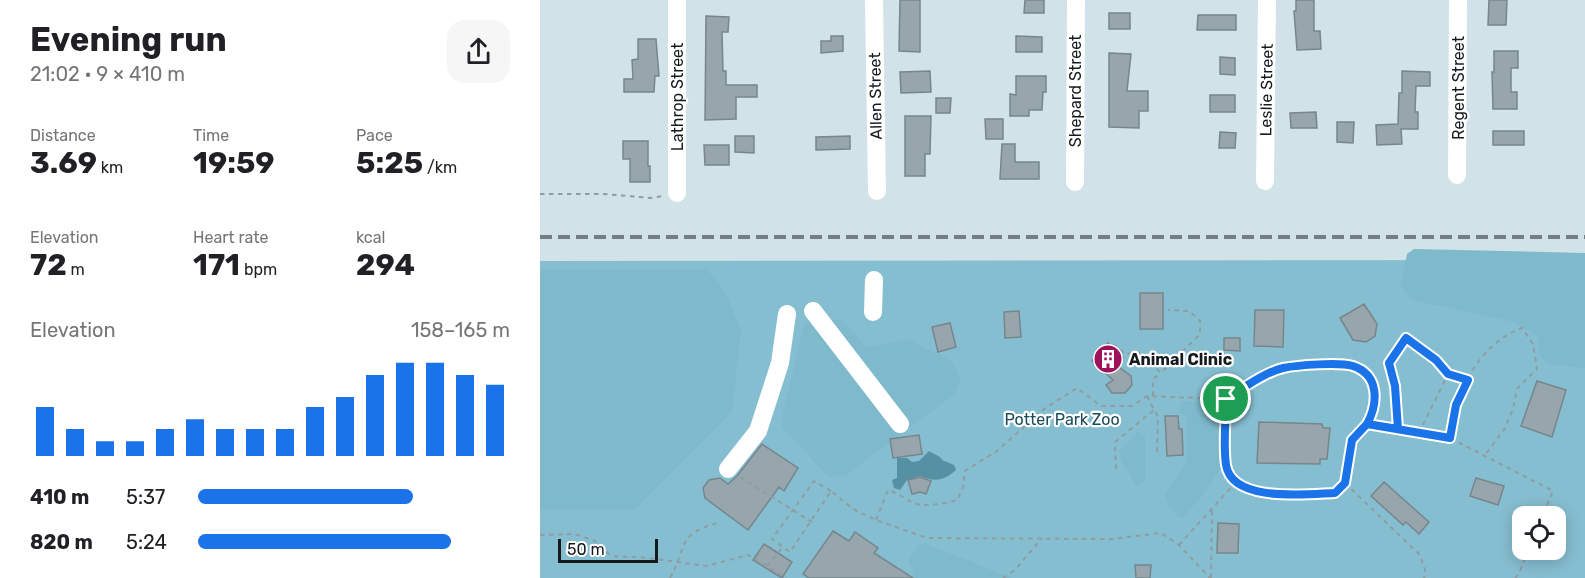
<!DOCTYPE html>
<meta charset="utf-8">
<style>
:root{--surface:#fff;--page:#f6f6f6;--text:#202124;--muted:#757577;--accent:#1a73e8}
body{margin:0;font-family:Rubik,sans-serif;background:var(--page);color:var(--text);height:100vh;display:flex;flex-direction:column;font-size:22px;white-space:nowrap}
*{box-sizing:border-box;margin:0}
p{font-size:20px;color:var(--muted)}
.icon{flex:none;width:33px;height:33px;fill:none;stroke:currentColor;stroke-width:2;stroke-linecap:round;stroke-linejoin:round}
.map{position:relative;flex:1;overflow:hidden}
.panel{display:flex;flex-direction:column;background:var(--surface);width:540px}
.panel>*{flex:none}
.tools{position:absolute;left:972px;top:506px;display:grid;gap:12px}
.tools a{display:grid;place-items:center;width:54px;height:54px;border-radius:12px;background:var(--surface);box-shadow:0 3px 15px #0003;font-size:30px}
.scale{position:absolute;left:18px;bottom:15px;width:100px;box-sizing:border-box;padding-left:6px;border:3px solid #151b1d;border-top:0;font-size:16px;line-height:21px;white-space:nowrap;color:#151b1d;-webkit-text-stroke:4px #fff;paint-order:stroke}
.pin{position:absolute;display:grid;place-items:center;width:51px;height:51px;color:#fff;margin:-26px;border:3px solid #fff;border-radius:50%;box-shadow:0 2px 6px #0007}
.round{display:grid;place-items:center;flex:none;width:63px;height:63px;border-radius:18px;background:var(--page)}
.overview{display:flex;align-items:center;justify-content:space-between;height:102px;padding:0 30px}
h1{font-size:33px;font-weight:700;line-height:45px}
.metrics{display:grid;grid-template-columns:repeat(3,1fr);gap:9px;height:102px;padding:6px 30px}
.metrics div{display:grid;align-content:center}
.metrics b{font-size:30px;font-weight:700}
.metrics small{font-size:16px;font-weight:400}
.metrics p{font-size:16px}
.chart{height:168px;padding:12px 30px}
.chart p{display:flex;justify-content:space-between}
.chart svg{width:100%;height:108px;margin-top:6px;stroke:var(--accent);stroke-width:6}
ul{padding:0 30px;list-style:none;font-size:20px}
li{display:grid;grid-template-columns:96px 72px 1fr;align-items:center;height:45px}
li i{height:15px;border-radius:8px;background:var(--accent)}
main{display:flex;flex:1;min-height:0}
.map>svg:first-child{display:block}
.green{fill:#86bed1;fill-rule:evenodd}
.forest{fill:#7eb9cc}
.water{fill:#5690a3}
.building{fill:#96a6ac;stroke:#76868c;stroke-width:1.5}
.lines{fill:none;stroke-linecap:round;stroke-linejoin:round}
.path{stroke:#8f9ca1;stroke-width:2;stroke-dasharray:4.5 4.5;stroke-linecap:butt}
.minor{stroke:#fff;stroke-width:18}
.rail{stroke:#727e82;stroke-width:4;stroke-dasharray:12 6;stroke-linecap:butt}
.route-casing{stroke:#fff;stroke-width:12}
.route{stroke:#1a73e8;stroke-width:8}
.labels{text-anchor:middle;stroke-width:4.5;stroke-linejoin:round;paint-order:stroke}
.street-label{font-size:16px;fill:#151b1d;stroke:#fff}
.poi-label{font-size:16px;font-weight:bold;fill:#151b1d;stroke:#fff;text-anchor:start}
.park-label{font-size:16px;fill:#194c5b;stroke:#fff}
</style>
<main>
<section class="panel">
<div class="overview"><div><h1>Evening run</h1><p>21:02 · 9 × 410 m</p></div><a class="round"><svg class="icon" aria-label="share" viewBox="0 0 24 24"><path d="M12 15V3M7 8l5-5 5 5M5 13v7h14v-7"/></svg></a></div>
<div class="metrics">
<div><p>Distance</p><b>3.69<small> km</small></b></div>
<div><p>Time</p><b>19:59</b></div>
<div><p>Pace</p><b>5:25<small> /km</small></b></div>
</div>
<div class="metrics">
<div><p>Elevation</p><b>72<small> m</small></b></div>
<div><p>Heart rate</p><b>171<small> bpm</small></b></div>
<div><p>kcal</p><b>294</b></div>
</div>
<div class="chart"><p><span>Elevation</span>158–165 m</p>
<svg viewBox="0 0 160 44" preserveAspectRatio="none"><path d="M5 44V24M15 44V33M25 44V38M35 44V38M45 44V33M55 44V29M65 44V33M75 44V33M85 44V33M95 44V24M105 44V20M115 44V11M125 44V6M135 44V6M145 44V11M155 44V15"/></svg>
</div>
<ul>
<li><b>410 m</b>5:37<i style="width:69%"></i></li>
<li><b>820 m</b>5:24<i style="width:81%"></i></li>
</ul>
</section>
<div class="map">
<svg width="1045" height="578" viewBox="0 0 1045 578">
<rect width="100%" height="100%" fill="#d1e2e8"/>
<path class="green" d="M1045,260v318h-1045v-317zM982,516h34v33h-34z"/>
<path class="forest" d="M874,249l171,4v115l-38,-4 -8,-9 -1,-18 -24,-15 -103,-22 -10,-14 6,-32z
M0,269h167l18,23 16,38 -9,82 -98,98h-94z
M269,320h33l25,27 41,-8 43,22 10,18 -6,15 -110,82 -16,1 -47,-49 1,-15 21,-89z
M642,401l22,1 16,8v59l-14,22 -24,28c-8,-4 -17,-16 -17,-26l21,-30 1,-44 -9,-9z
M598,431l7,5v46l-8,4 -16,-25 -2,-11z
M384,543l88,35h-101l3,-6 -6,-11 11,-16z"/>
<path class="water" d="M389,451l11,6 2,3 12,5 2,5c-12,11 -21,12 -36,6l-13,4 -7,10 -6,-2 -2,-8 5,-2v-20h10l5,4 7,-1z"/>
<path class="building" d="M360,0h20v52l-21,-1z
M485,0h19v13h-20z
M756,0h18v31h6l1,18 -24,1 -3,-39h2z
M949,0h18l-1,25h-18z
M569,13h21v16h-21z
M658,15h38v15h-39z
M166,16l23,1 -1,15h-6l1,39h3v14h31v12h-21v22l-31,1z
M291,36h12v15l-22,2v-12h10z
M476,36l26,1v15h-26z
M98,39h18l3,37h-4l-1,16h-30v-13h9l-1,-19 6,-1z
M954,51h24v17h-7v24h6v17h-24l-1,-37h2z
M569,53l22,1 -4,37h21v20h-9v17l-30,-1z
M680,57l15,1v17l-15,-1z
M390,71l1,21 -30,1 -1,-21z
M862,71l28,1v14h-14l-1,26h3v17h-17l1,15 -25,1 -1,-20 22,-1 1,-31h3z
M476,76h30v16h-3l-1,18h-13v6h-19v-22l6,1z
M670,95h25v17h-25z
M396,98h15l-1,15h-14z
M776,112l1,16h-26l-1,-15z
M365,116h26l-1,38h-5v22h-20z
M445,119h18v20h-17z
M797,122h17l-1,21 -16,-1z
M953,131h31v14h-31z
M680,132l16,1 -1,15h-16z
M195,136h19v17l-19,-1z
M310,136v13l-34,1v-13z
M83,141h25v25h2v16h-20v-23h-7z
M462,144h13v18h24v17h-39z
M164,145h25v20h-24z
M600,293h23v36h-23z
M824,304l13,20 -2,12 -9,6 -13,-2 -13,-22z
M715,310h29l-1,37 -29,-1z
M479,311l2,26 -16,1 -1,-26z
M410,323l6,24 -18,5 -6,-25z
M684,338h16v13l-16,-1z
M568,343l15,14 -7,8 15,11 1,9 -7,8h-13l-6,-8 7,-5 -21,-19z
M997,381l29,9 -14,47 -31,-11z
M625,416h13l1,13h3l1,26 -16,1z
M719,422l63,2 1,4h7l-3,31h-7v5l-63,-1z
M379,435l3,19 -29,4 -3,-19z
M222,444l36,24 -14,23 -5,-4 -31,43 -43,-32 -2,-10 6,-8 11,-2 8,6 9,-8z
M380,477l11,4 -5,13 -6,-2 -8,2 -4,-14z
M936,478l28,8 -6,19 -28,-9z
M844,482l45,40 -10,12 -13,-12 -3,3 -32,-29z
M678,523l21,1 -1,29h-21z
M293,531l16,10 6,-9 23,16 -4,5 39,25h-104l-6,-4z
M224,544l28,18 -10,16 -29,-18z
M595,565h16l-1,13h-14z"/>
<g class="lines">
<path class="path" d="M0,194h64l47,4 12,-2
M573,344l12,10 13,-2 23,21 39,-39v-13l-11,-10 -21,-1
M607,396l11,21 -1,38
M613,396v-17l8,-6
M858,429l-3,-44 -6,-22 17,-25 30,22 12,14 20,6
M879,433l29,-59
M910,438c2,-11 3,-23 6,-33 11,-33 33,-65 66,-77l11,16 4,25 -20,20 -4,20 -8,19 -20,27
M576,469l-1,-27 39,-32
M200,477l72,45
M696,482l-10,-15v-68c16,-10 39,-27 57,-31 15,-3 56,-6 70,-2 18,6 26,29 21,46 -1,4 -5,9 -7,12
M805,483l75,72 6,18 -2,5
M291,491l-17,-10 -42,58 18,13 41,-61 22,18 23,11 51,18 184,1 50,-6 18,12 31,33
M336,520l12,-30c10,3 17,9 26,13 11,5 31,0 43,-3l6,-12 2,-17 32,-20 47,-42 33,-21 24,18h31l15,-10 79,3
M0,535l35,-1 20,7 16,15 37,2 58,8 42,-11 38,23
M639,545l57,-63 17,9 39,4 43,-2 10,-10 7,-43 15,-16 83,14 103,53 -11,25
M227,566l15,-18
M130,578c18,-32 6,-44 48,-55
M463,578l12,-8 27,-32
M671,578l1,-69
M975,578l4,-4 9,-25"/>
<path class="minor" d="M137,0v193
M334,0l3,191
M917,175l1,-175
M725,181l2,-181
M535,182l1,-182
M273,311l87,113
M333,312l1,-32
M188,469l30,-38 22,-68 7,-49"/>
<path class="rail" d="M0,237h1045"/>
</g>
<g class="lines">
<g class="route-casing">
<path id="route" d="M686,399c0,21 -3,45 0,66 6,38 81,29 109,28l10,-10 7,-43 15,-16 83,14 6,-33 12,-25 -20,-6 -12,-14 -30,-22 -17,25 6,23 3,43 -31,-5c11,-20 13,-49 -14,-58 -14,-4 -55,-1 -70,2 -18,4 -41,21 -57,31"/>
</g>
<use href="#route" class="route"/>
</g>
<defs>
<g id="building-disc" transform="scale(1.5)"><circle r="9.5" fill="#9f115b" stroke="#fff"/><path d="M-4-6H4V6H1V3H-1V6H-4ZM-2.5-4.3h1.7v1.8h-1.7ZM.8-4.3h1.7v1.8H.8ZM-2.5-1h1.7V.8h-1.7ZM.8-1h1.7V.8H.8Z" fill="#fff"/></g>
</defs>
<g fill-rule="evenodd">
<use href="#building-disc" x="568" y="359"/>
</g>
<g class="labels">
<g class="street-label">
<text transform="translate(918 88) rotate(-90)" y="6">Regent Street</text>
<text transform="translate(726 90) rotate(-89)" y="6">Leslie Street</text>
<text transform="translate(535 91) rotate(-90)" y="6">Shepard Street</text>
<text transform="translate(335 96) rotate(-91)" y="6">Allen Street</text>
<text transform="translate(137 97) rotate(-90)" y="6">Lathrop Street</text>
</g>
<g class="poi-label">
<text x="589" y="365">Animal Clinic</text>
</g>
<g class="park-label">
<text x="522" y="425">Potter Park Zoo</text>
</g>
</g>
</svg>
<div class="tools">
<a><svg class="icon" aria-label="locate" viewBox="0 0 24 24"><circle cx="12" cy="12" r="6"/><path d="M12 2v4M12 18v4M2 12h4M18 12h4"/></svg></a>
</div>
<div class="scale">50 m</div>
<div class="pin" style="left:686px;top:399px;background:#1e9e55"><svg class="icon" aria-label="arrive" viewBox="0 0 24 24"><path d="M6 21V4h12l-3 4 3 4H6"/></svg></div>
</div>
</main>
